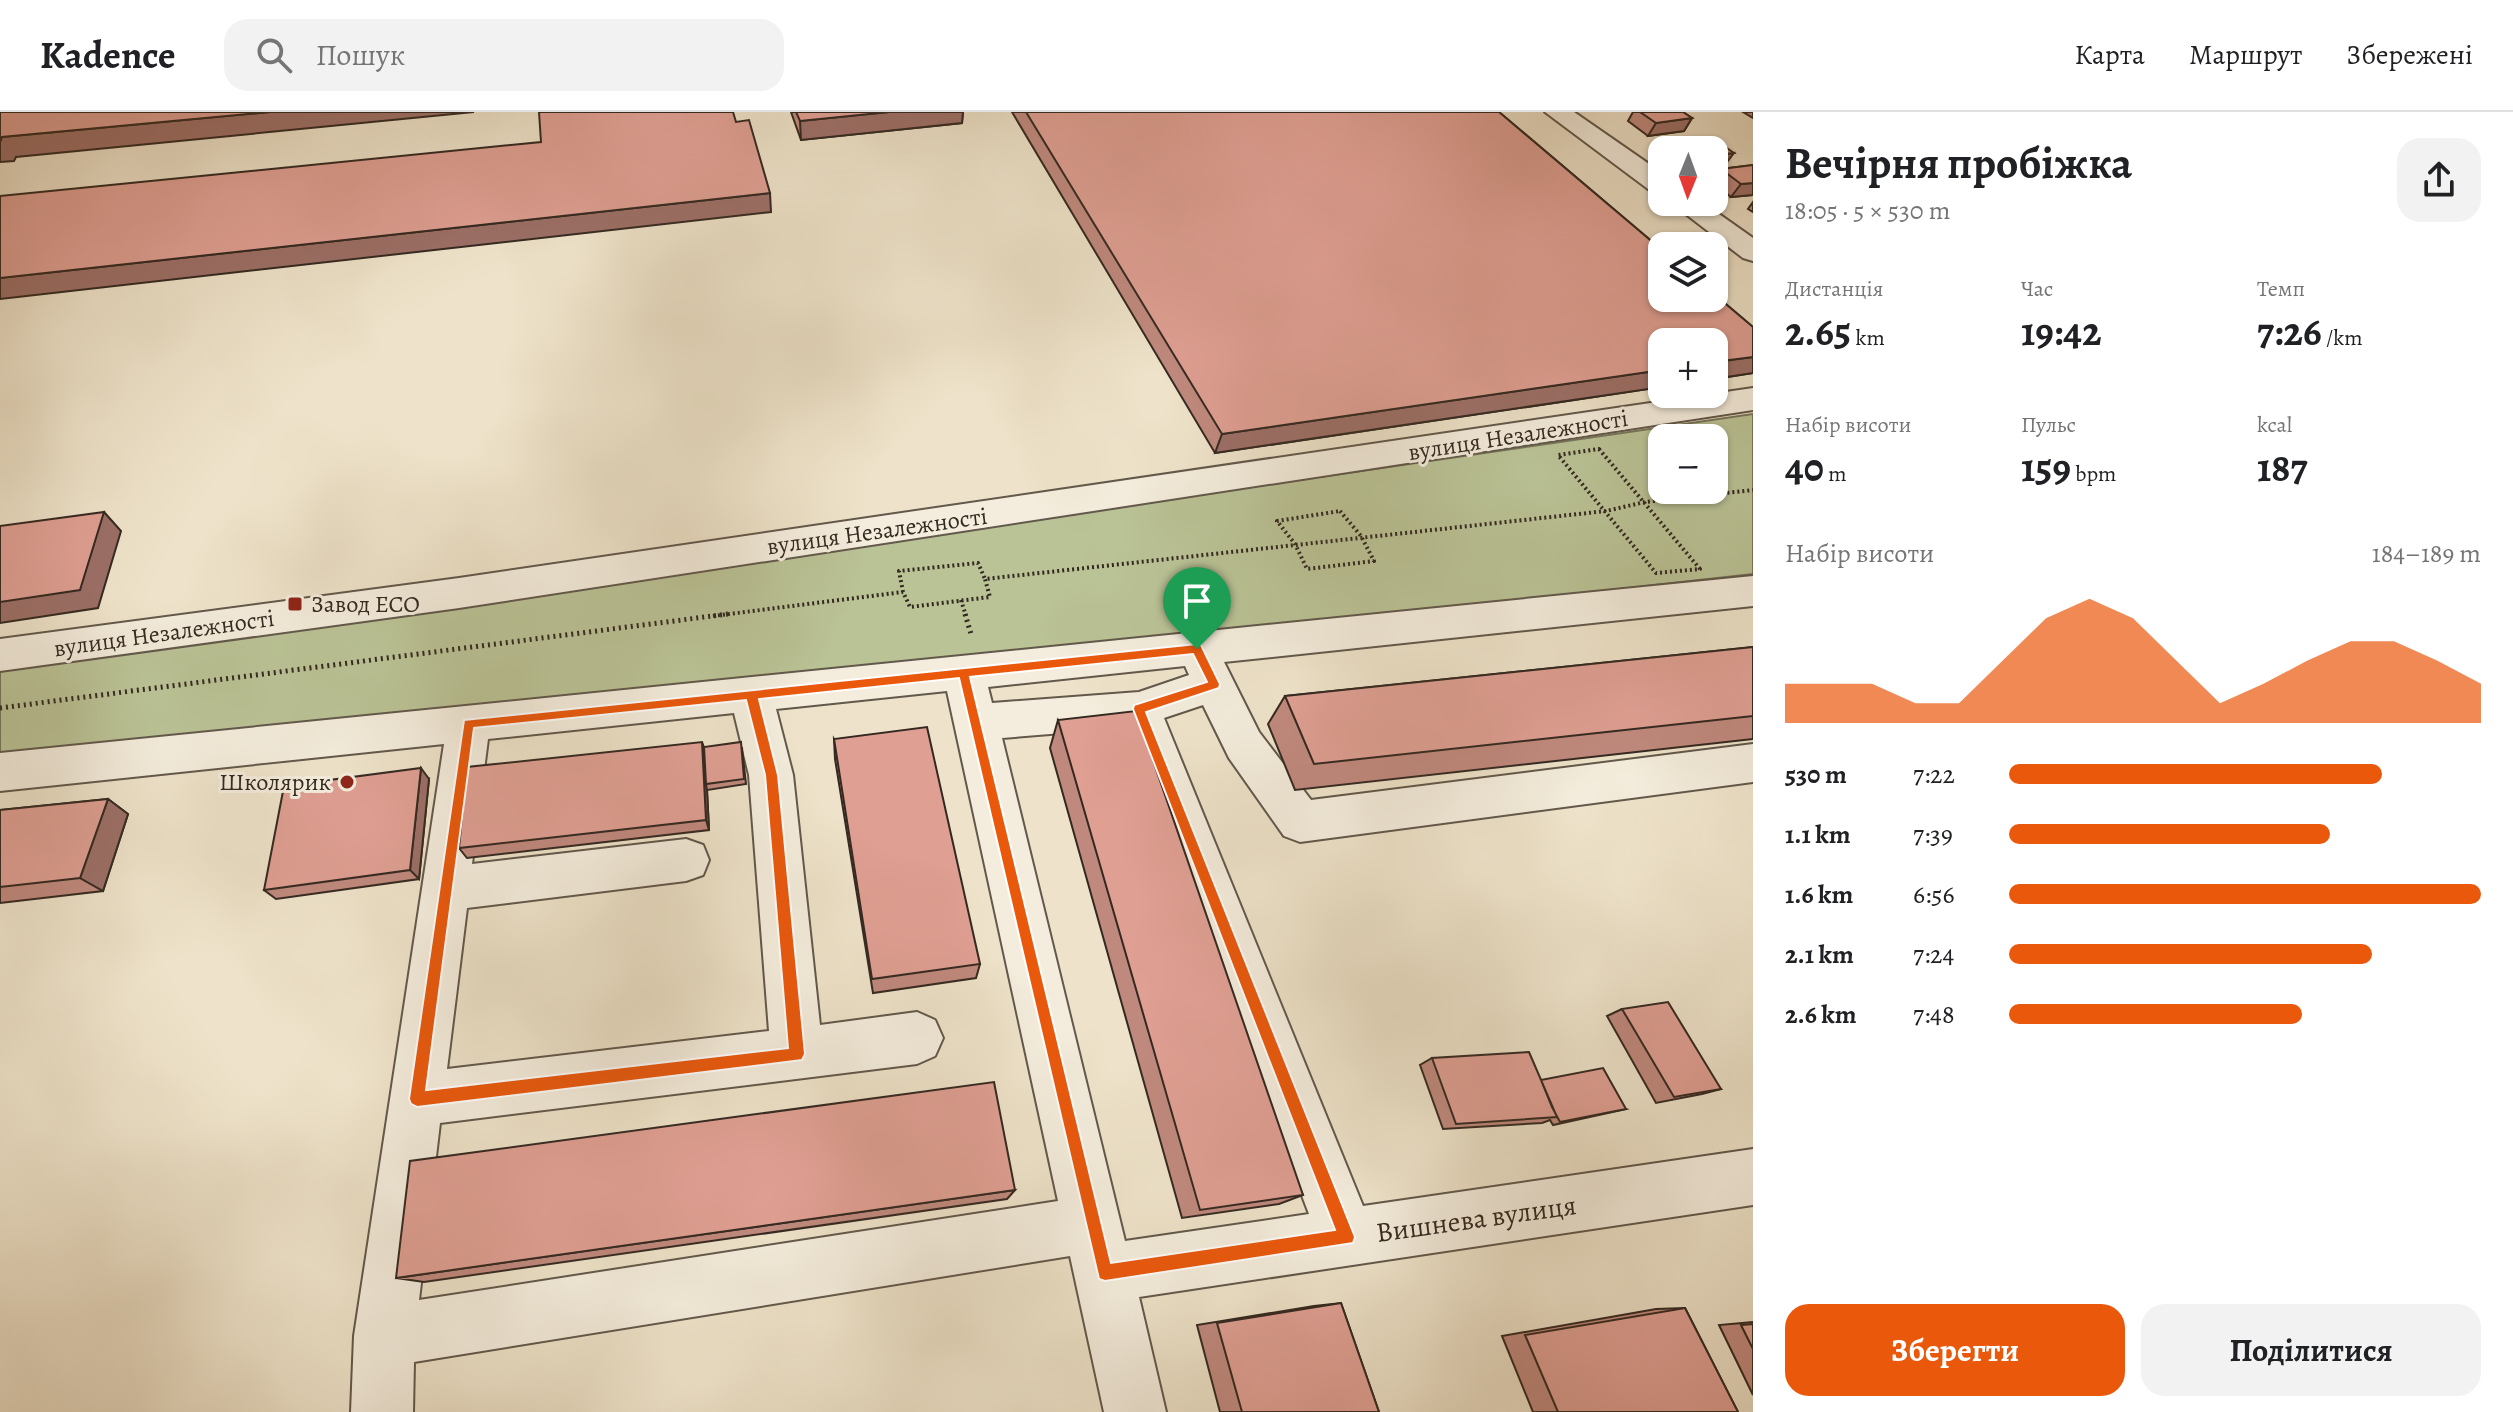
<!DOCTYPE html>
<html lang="uk">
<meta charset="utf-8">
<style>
:root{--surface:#fff;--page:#f2f2f2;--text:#202124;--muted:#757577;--line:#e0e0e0;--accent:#ea580c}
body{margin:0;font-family:Alegreya,serif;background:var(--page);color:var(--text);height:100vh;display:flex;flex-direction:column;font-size:30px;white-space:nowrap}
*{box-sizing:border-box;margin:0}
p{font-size:26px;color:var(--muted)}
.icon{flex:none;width:44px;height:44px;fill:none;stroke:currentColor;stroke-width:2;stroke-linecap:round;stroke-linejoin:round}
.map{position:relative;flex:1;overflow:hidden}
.details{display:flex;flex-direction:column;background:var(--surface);width:760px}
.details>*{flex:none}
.needle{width:52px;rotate:181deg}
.controls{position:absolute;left:1648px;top:24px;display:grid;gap:16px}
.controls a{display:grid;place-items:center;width:80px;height:80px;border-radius:16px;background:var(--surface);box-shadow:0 2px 6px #0004;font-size:40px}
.pin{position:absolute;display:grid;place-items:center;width:68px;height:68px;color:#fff;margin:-82px -34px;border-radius:50% 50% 50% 0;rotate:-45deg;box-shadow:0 0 8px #0007}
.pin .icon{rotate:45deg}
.round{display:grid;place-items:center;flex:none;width:84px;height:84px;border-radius:24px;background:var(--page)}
.head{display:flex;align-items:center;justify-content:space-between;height:136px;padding:0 32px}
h1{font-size:44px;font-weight:700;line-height:60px}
.metrics{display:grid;grid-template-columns:repeat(3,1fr);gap:12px;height:136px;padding:8px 32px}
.metrics div{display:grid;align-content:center}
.metrics b{font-size:40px;font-weight:700}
.metrics small{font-size:22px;font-weight:400}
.metrics p{font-size:22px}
.chart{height:224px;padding:16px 32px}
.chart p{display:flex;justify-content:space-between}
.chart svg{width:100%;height:144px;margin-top:8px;fill:var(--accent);opacity:.7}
.primary-button{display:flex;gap:16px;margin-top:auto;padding:16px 32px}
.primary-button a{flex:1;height:92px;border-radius:24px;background:var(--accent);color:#fff;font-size:32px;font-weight:700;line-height:92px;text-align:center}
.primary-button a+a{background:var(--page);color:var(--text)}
ul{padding:0 32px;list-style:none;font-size:26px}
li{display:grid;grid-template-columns:128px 96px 1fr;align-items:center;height:60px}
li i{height:20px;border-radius:10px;background:var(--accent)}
header{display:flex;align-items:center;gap:48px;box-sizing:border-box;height:112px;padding:0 40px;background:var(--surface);border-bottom:2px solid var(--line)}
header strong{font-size:38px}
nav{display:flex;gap:44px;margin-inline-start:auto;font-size:28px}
.search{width:560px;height:72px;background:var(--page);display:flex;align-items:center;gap:20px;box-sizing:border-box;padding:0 28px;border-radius:24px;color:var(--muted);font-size:30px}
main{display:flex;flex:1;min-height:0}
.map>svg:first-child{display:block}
.green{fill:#bac396;stroke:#77765c;stroke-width:2;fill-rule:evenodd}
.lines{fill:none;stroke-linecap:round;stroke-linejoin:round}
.minor-casing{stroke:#62584b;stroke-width:4}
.path-far1{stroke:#342921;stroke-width:4;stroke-dasharray:2 3;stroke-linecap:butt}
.path{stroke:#342921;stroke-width:5;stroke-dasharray:2 4;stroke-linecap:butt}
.minor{fill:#f4eddd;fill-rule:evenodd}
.wall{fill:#c0897e;stroke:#342921;stroke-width:2}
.shaded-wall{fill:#9c6f67;stroke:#342921;stroke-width:2}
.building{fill:#df9f93;stroke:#342921;stroke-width:2}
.route{fill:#ea580c;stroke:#fff;stroke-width:2;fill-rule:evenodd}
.poi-dot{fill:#8f2418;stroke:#f4eddd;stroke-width:3}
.labels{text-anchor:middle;stroke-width:6;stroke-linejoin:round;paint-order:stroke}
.street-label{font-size:24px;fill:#342921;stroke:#f4eddd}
.poi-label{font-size:24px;fill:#342921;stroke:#f4eddd;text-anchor:start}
.near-street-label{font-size:28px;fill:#342921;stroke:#f4eddd}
</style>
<header>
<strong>Kadence</strong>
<div class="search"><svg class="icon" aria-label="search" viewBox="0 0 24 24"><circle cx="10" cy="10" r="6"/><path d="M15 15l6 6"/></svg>Пошук</div>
<nav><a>Карта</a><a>Маршрут</a><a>Збережені</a></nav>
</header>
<main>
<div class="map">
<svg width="1753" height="1300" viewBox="0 0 1753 1300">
<rect width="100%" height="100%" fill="#eee3ca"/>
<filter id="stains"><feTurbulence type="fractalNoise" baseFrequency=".0025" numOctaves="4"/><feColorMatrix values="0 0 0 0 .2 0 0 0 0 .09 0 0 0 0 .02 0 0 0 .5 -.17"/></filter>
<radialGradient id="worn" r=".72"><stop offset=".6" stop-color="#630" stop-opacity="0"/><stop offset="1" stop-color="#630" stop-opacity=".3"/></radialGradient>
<path class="green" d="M1753,302v160l-702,78 -1051,103v-86zM1662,326h52v52h-52z"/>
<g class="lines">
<g class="minor-casing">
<path id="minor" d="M1545,0h29l88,61v21l-10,-2z
M1670,90h32l51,36v23l-10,-3z
M1753,276v22l-1294,198 -459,63v-32l459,-61z
M1753,464v30l-529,56 35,70 52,68 442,-56v38l-453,60 -16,-6 -55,-78 -26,-53 -39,13 199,488 390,-57v56l-614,92 27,115h-62l-34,-156 -656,106 -1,50h-62l3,-76 90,-592 -444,47v-38zM1185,554l4,9 -50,17 -147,11 -4,-16zM947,579l111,510 -639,99 21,-177 477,-59 18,-8 8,-18 -8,-18 -18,-8 -97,13 -27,-250 -17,-66zM734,601l15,62 20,256 -322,38 20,-161 219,-27 17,-6 6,-15 -6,-15 -17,-6 -214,25 16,-125zM1125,616l184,486 -184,27 -123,-503z"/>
</g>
<path class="path-far1" d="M1599,337l101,120 -44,4 -98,-118z
M1340,399l21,25 13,25 -67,8 -12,-25 -18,-23z
M903,480l-4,-21 79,-8 7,16
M961,488l5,16
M713,504l190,-24 7,15 80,-10 -5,-18 621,-68 39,-9 108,-12"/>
<path class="path" d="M965,502l6,20
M0,596l728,-94"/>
<use href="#minor" class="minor"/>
</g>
<path class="wall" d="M791,0h172l-1,11 -161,17z
M1012,0h487l254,215v46l-39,6v-37h-52v45l-447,66z
M1633,0h50l9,6 -8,13 -36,5 -20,-15z
M1743,0h10v6z
M1753,53v30l-22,2 -17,-13v-6l7,-9z
M1753,90v10l-5,-3z
M1753,535v92l-458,51 -27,-66 17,-28z
M1058,608l245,475 -24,9 -97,14 -132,-470z
M834,627l146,225 -4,14 -103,15 -38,-234z
M704,635l38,1 4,36 -39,6 2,40 -242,28 -8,-10z
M429,667l-10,100 -143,20 -12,-9z
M108,687l20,15 -25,77 -103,12v-93z
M1622,897l99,80 -19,5 -46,9 -49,-87z
M1432,946l109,22 85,29 -73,16 -3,-5 -8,3 -99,6 -23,-64z
M1015,1078l-8,9 -583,83 -28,-4z
M1341,1191l38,109h-159l-23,-87 117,-19z
M1685,1196l53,104h-205l-31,-76 154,-27z
M1753,1210v73l-34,-70z"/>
<path class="shaded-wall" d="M270,0h204l-458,45 -2,4 -14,1v-20l2,-5z
M889,0h74l-1,11 -161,17 -1,-19z
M1692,6l-8,13 -36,5 8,-13z
M1734,41l-10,13 -10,2v-13z
M1753,71v12l-22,2 10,-13z
M770,81l1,19 -771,87v-21z
M1753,245v16l-39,6v-17z
M1662,258v17l-447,66 7,-19z
M104,400l17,19 -23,77 -98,15v-21z
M702,630l4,11v31l1,6 2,40 -3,-10z
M421,656l8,11 -10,100 -9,-9z
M108,687l20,15 -25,77 -23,-13z"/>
<path class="building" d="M0,0h270l-268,25 -2,5z
M539,0h194l3,10 13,-2 21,73 -770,85v-82l541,-54z
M796,0h93l-89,9z
M1026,0h473l163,138v48h52v-4l39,33v30l-39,5v-20h-52v28l-440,64z
M1640,0h43l9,6 -36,5z
M1721,32l13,9 -20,2v-5h-22l-3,-2z
M1753,53v18l-12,1 -20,-15z
M104,400l-24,78 -80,12v-76z
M1753,535v69l-439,48 -29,-68z
M1136,599l167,484 -103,15 -142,-490z
M927,615l53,237 -108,15 -38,-240z
M702,630l4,78 -247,28 8,-81z
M741,630l3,37 -38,5 -2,-37z
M421,656l-11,102 -146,20 20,-104z
M108,687l-28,79 -80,9v-77z
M1668,890l53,87 -47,8 -52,-88z
M1529,940l28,65 -101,7 -24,-66z
M1603,956l23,41 -66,13 -8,-15 -11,-27z
M994,970l21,108 -619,88 14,-117z
M1341,1191l38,109h-137l-25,-89z
M1685,1196l53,104h-180l-33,-77z
M1753,1212v25l-12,-24z"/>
<path class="route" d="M1197,532l4,1 19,39 -1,4 -73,24 209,525 -2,6 -248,38 -6,-2 -140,-601 -200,21 19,76 27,279 -3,6 -385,47 -6,-3 -2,-5 55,-379zM1193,542l14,28 -73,23 -1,4 202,521 -224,33 -141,-586zM746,588l19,75 23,273 -362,42 48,-362z"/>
<g class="poi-dot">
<rect x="287" y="484" width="16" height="16" rx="4"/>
<circle cx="347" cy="670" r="8"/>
</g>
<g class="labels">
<g class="street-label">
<text transform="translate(1518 323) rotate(-9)" y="8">вулиця Незалежності</text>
<text transform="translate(877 419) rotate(-8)" y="8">вулиця Незалежності</text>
<text transform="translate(164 521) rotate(-8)" y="8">вулиця Незалежності</text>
</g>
<g class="poi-label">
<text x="311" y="500">Завод ЕСО</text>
<text x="331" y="678" text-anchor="end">Школярик</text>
</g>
<g class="near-street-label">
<text transform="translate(1476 1106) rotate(-8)" y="10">Вишнева вулиця</text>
</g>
</g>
<rect width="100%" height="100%" filter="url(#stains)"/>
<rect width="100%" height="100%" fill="url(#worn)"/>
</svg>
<div class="controls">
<a><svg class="needle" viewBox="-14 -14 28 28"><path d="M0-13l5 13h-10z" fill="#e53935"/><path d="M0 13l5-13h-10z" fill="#757577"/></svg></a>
<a><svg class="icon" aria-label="layers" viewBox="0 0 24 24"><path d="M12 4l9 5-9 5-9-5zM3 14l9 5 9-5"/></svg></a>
<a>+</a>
<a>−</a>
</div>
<div class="pin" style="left:1197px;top:537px;background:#1e9e55"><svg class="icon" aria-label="arrive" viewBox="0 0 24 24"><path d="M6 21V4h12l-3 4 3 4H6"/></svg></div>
</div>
<section class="details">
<div class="head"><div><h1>Вечірня пробіжка</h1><p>18:05 · 5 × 530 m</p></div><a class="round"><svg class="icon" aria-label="share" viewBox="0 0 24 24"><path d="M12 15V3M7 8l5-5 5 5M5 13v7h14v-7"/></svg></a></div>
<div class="metrics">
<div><p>Дистанція</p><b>2.65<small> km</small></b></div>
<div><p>Час</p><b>19:42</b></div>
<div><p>Темп</p><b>7:26<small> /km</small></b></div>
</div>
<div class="metrics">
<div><p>Набір висоти</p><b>40<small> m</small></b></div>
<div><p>Пульс</p><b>159<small> bpm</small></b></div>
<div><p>kcal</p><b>187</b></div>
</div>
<div class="chart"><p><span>Набір висоти</span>184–189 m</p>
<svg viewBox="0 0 160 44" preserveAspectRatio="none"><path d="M0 44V32L10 32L20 32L30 38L40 38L50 25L60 12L70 6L80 12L90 25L100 38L110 32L120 25L130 19L140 19L150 25L160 32V44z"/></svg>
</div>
<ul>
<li><b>530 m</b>7:22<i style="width:79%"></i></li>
<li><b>1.1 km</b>7:39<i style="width:68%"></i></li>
<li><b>1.6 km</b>6:56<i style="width:100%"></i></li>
<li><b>2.1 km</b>7:24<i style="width:77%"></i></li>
<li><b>2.6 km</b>7:48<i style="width:62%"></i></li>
</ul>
<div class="primary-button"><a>Зберегти</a><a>Поділитися</a></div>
</section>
</main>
